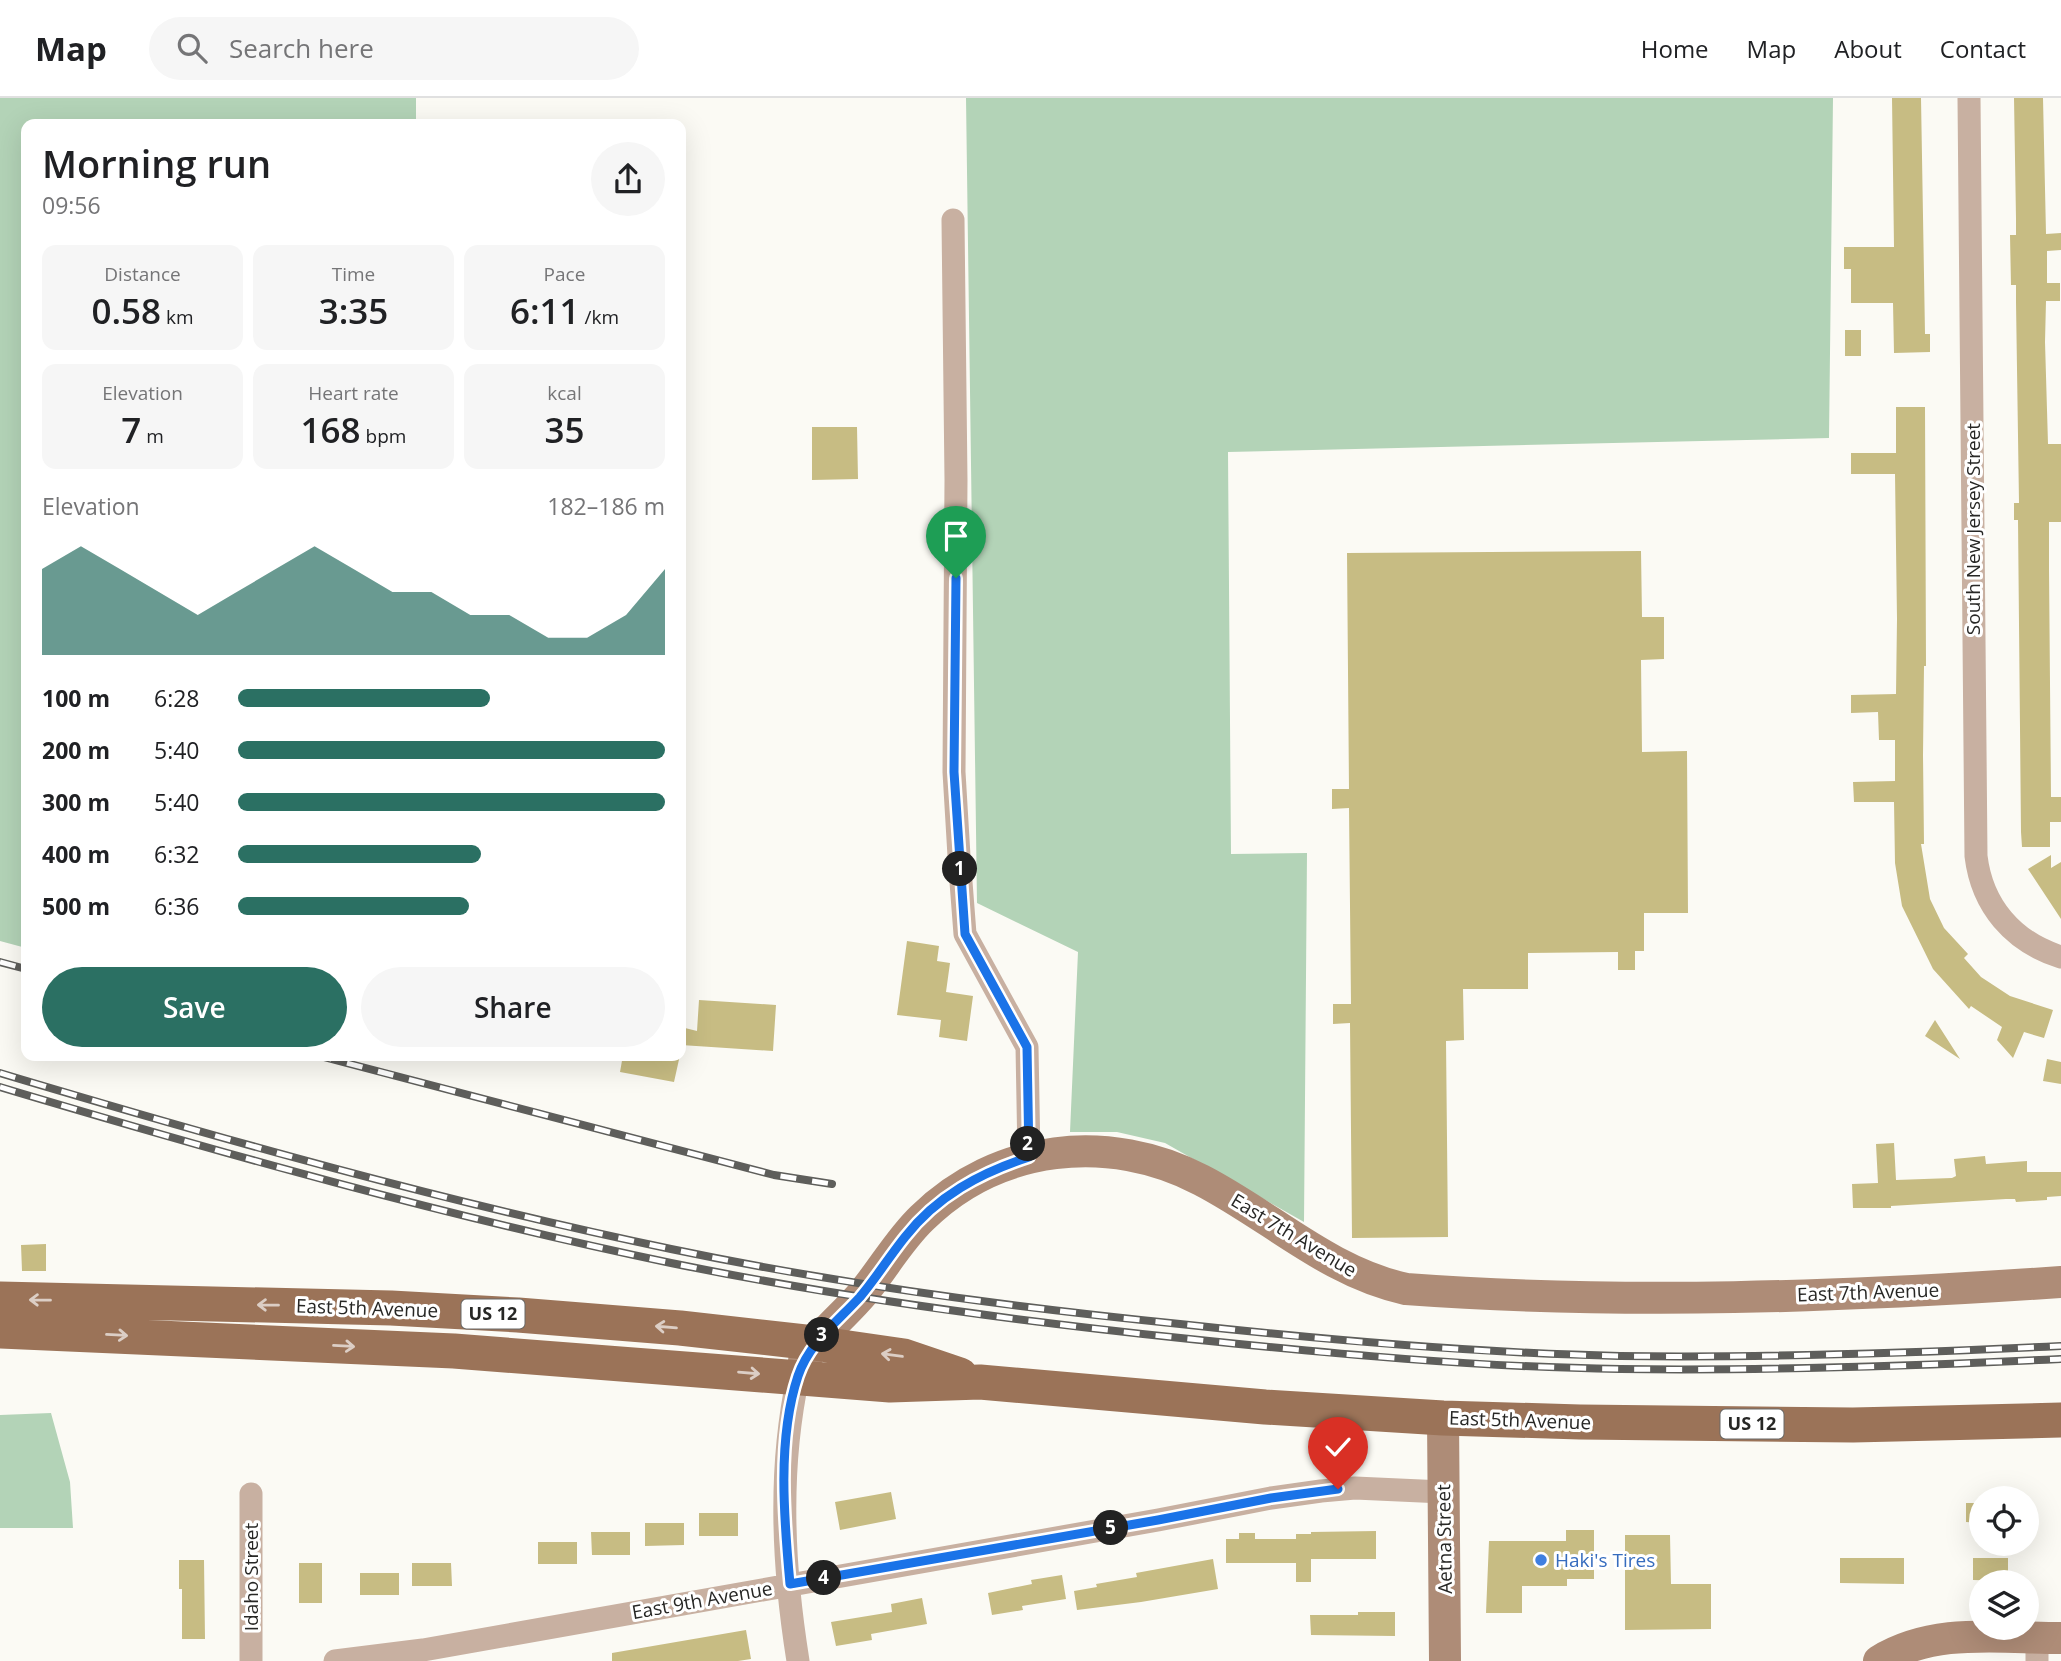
<!DOCTYPE html>
<meta charset="utf-8">
<style>
:root{--surface:#fff;--page:#f6f6f6;--text:#202124;--muted:#757577;--line:#e0e0e0;--accent:#2b7063}
body{margin:0;font-family:"Open Sans",sans-serif;background:var(--page);color:var(--text);height:100vh;display:flex;flex-direction:column;font-size:26px;white-space:nowrap}
*{box-sizing:border-box;margin:0}
p{font-size:23px;color:var(--muted)}
.icon{flex:none;width:38px;height:38px;fill:none;stroke:currentColor;stroke-width:2;stroke-linecap:round;stroke-linejoin:round}
.map{position:relative;flex:1;overflow:hidden}
.details{position:absolute;left:21px;top:21px;width:665px;height:942px;display:flex;flex-direction:column;background:var(--surface);border-radius:14px;box-shadow:0 7px 28px #0002}
.details>*{flex:none}
.buttons{position:absolute;left:1969px;top:1388px;display:grid;gap:14px}
.buttons a{display:grid;place-items:center;width:70px;height:70px;border-radius:50%;background:var(--surface);box-shadow:0 7px 28px #0002;font-size:35px}
.pin{position:absolute;display:grid;place-items:center;width:60px;height:60px;color:#fff;margin:-72px -30px;border-radius:50% 50% 50% 0;rotate:-45deg;box-shadow:0 0 7px #0007}
.pin .icon{rotate:45deg}
.km{position:absolute;width:35px;height:35px;margin:-18px;border-radius:50%;background:#222;color:#fff;font-size:19px;line-height:35px;text-align:center}
.round{display:grid;place-items:center;flex:none;width:74px;height:74px;border-radius:37px;background:var(--page)}
.head{display:flex;align-items:center;justify-content:space-between;height:119px;padding:0 21px}
h1{font-size:38px;font-weight:600;line-height:52px}
.metrics{display:grid;grid-template-columns:repeat(3,1fr);gap:10px;height:119px;padding:7px 21px}
.metrics div{display:grid;align-content:center;border-radius:14px;background:var(--page);text-align:center}
.metrics b{font-size:35px;font-weight:600}
.metrics small{font-size:19px;font-weight:400}
.metrics p{font-size:19px}
.chart{height:196px;padding:14px 21px}
.chart p{display:flex;justify-content:space-between}
.chart svg{width:100%;height:126px;margin-top:7px;fill:var(--accent);opacity:.7}
.cta{display:flex;gap:14px;margin-top:auto;padding:14px 21px}
.cta a{flex:1;height:80px;border-radius:42px;background:var(--accent);color:#fff;font-size:28px;font-weight:600;line-height:80px;text-align:center}
.cta a+a{background:var(--page);color:var(--text)}
ul{padding:0 21px;list-style:none;font-size:23px}
li{display:grid;grid-template-columns:112px 84px 1fr;align-items:center;height:52px}
li i{height:18px;border-radius:9px;background:var(--accent)}
header{display:flex;align-items:center;gap:42px;box-sizing:border-box;height:98px;padding:0 35px;background:var(--surface);border-bottom:2px solid var(--line)}
header strong{font-size:33px}
nav{display:flex;gap:38px;margin-inline-start:auto;font-size:24px}
.search{width:490px;height:63px;background:var(--page);display:flex;align-items:center;gap:18px;box-sizing:border-box;padding:0 24px;border-radius:38px;color:var(--muted);font-size:26px}
.map>svg:first-child{display:block}
.green{fill:#b3d3b7}
.building{fill:#c7bc83}
.lines{fill:none;stroke-linecap:round;stroke-linejoin:round}
.street{stroke:#c8b0a1;stroke-width:23}
.secondary{stroke:#ae8c77;stroke-width:32}
.primary{stroke:#9b7358;stroke-width:35}
.rail-casing{stroke:#5e5e5b;stroke-width:8}
.rail{stroke:#fff;stroke-width:5;stroke-dasharray:16;stroke-linecap:butt}
.oneway{stroke:#dccec5}
.route-casing{stroke:#fff;stroke-width:14}
.route{stroke:#1a73e8;stroke-width:9}
.shop-dot{fill:#3f7fe0;stroke:#fff;stroke-width:2.5}
.labels{text-anchor:middle;stroke-width:6;stroke-linejoin:round;paint-order:stroke}
.shield{fill:#fff;stroke:#686866;stroke-width:2}
.shield-label{font-size:18px;font-weight:bold;fill:#272725}
.street-label{font-size:19px;fill:#272725;stroke:#fff}
.shop-label{font-size:19px;fill:#366cbe;stroke:#fff;text-anchor:start}
</style>
<header>
<strong>Map</strong>
<div class="search"><svg class="icon" aria-label="search" viewBox="0 0 24 24"><circle cx="10" cy="10" r="6"/><path d="M15 15l6 6"/></svg>Search here</div>
<nav><a>Home</a><a>Map</a><a>About</a><a>Contact</a></nav>
</header>
<div class="map">
<svg width="2061" height="1563" viewBox="0 0 2061 1563">
<rect width="100%" height="100%" fill="#fbfaf4"/>
<path class="green" d="M0,0h416v26h-390v824l-26,-7z
M966,0h867l-4,340 -601,14 3,402 76,-1 -3,369 -139,-79 -48,-11h-47l8,-180 -101,-49z
M51,1315l19,69 3,46h-73v-113z"/>
<path class="building" d="M1892,0h29l4,236h5v18l-36,1 -1,-50h-42v-34h-7v-22h50z
M2014,0h29l3,136 15,-1v17l-14,1v32h13v18h-14l-1,41 3,102h13v78h-12v47l2,228h10v25h-11v25h-28l-1,-15 -3,-312h-4v-17h5l-3,-201v-17h-5l-1,-50h6v-16z
M1845,232h16v26h-16z
M1896,309h29l1,259h-2l-1,89 1,89h-3l9,55 14,29 24,26 -4,4 17,19 29,19 43,14 -9,28 -20,-6 -11,26 -16,-18 5,-13 -31,-21 -2,3 -36,-40 -31,-63 -7,-43 -1,-61h-40l-1,-20 42,-1v-41h-16l-1,-28 -27,1v-18l45,-1 1,-75 -2,-145h-44v-21h45z
M812,329h45l1,52 -46,1z
M1641,453l1,66h22v42l-23,1 1,92 45,-1 1,162h-44v38h-9v19h-17v-18l-90,1v36h-65l1,51 -18,1 2,196 -96,1 -2,-215 -17,1v-20h18l-2,-196 -17,1v-20h17l-2,-236z
M2051,757v13l10,-6v57l-33,-50z
M907,843l32,5 -2,15 13,2 -4,29 27,4 -6,45 -28,-4 2,-17 -44,-5z
M699,902l77,5 -3,46 -92,-6v-18l16,4z
M1935,922l25,39 -35,-23z
M623,957h57l-6,27 -54,-10z
M2047,961l14,3v22l-18,-3z
M1894,1045l2,37 56,-2 4,-2 -2,-17 31,-3 1,8 41,-3v11h34v24l-14,1v3l-31,2 -1,-3h-9l-115,7v2h-38l-1,-24 26,-1 -2,-39z
M46,1146v27h-24l-1,-26z
M891,1394l5,27 -56,11 -5,-28z
M1966,1405h15v20l-15,-1z
M699,1415h39v23h-39z
M645,1425h39v22l-39,1z
M1566,1432h28v49h-27v7h-45v27h-36l3,-72h77z
M1376,1433v28h-65v23h-15v-19h-70v-24h13v-6h16v6h41v-5h15v-2z
M591,1434h39v23h-38z
M1625,1437h45l1,49h40v45l-86,1z
M538,1444h39v22h-39z
M1840,1460h64v26l-64,-1z
M1973,1460h35v23l-35,-1z
M1213,1461l5,30 -77,13 -64,8 -3,-19 23,-4 -1,-3 41,-7 -1,-4z
M179,1462h25l1,79h-23v-50h-3z
M299,1465h23v40h-23z
M412,1465h39l1,23h-40z
M360,1475h39v22h-39z
M1062,1477l4,24 -44,7 1,4 -31,5 -4,-22 44,-9 -1,-4z
M922,1500l5,26 -56,10 1,6 -36,6 -5,-24 61,-10 -1,-8z
M1358,1514h37v24l-84,-1 -1,-20h48z
M746,1532l5,29 -13,2h-126v-8z"/>
<g class="lines">
<path class="street" d="M1969,0l7,758c6,50 37,86 85,101
M953,122l3,260 -2,292 5,84 6,78 62,113 2,110
M798,1279c-20,94 -15,190 0,284
M2037,1540v23
M251,1563v-167
M335,1563l88,-11 735,-130 113,-22 50,-7 34,-3 88,4"/>
<path class="secondary" d="M804,1263c15,-27 39,-44 59,-68 20,-24 36,-53 59,-75 75,-74 187,-86 279,-38 70,36 127,92 205,109 218,16 438,8 655,-7
M1443,1320l2,243
M1879,1563c55,-34 120,-23 182,-23"/>
<path class="primary" d="M0,1201l391,9 127,7 162,13 134,15 90,13 56,19
M0,1233l454,20 436,34 90,-3 285,25 178,11 137,4 273,3 208,-5"/>
<g class="rail-casing">
<path id="rail" d="M0,864l26,7
M316,957l458,120 58,9
M0,975c221,66 445,129 671,176 168,35 338,58 509,75 146,16 293,29 440,32 147,2 294,-3 441,-10
M0,989c221,66 445,129 671,176 171,35 345,58 519,76 143,15 287,28 430,30 147,2 294,-3 441,-10"/>
</g>
<use href="#rail" class="rail"/>
</g>
<defs><path id="oneway-shaft" d="M-6 0H5M1.5-3L5.5 0L1.5 3" fill="none" stroke-width="1.6" stroke-linecap="round" stroke-linejoin="round" transform="scale(1.75)"/></defs>
<g class="oneway">
<use href="#oneway-shaft" transform="translate(40 1202) rotate(-179)"/>
<use href="#oneway-shaft" transform="translate(268 1207) rotate(-179)"/>
<use href="#oneway-shaft" transform="translate(666 1229) rotate(-175)"/>
<use href="#oneway-shaft" transform="translate(117 1237) rotate(3)"/>
<use href="#oneway-shaft" transform="translate(344 1248) rotate(3)"/>
<use href="#oneway-shaft" transform="translate(892 1257) rotate(-172)"/>
<use href="#oneway-shaft" transform="translate(749 1275) rotate(5)"/>
</g>
<g class="lines">
<g class="route-casing">
<path id="route" d="M956,480l-2,194 11,162 62,113 2,110c-49,16 -92,39 -124,80 -16,20 -29,41 -45,60 -23,25 -51,46 -62,79 -21,63 -14,143 -8,208l368,-64 113,-22 67,-9"/>
</g>
<use href="#route" class="route"/>
</g>
<circle class="shop-dot" cx="1541" cy="1462" r="7"/>
<g class="labels">
<g class="shield">
<rect x="461.5" y="1201.5" width="63" height="29" rx="5"/>
<rect x="1720.5" y="1311.5" width="63" height="29" rx="5"/>
</g>
<g class="shield-label">
<text x="493" y="1222">US 12</text>
<text x="1752" y="1332">US 12</text>
</g>
<g class="street-label">
<text transform="translate(1973 431) rotate(-90)" y="7">South New Jersey Street</text>
<text transform="translate(1294 1137) rotate(31)" y="7">East 7th Avenue</text>
<text transform="translate(1868 1194) rotate(-2)" y="7">East 7th Avenue</text>
<text transform="translate(367 1210) rotate(2)" y="7">East 5th Avenue</text>
<text transform="translate(1520 1322) rotate(2)" y="7">East 5th Avenue</text>
<text transform="translate(1444 1441) rotate(-91)" y="7">Aetna Street</text>
<text transform="translate(251 1479) rotate(-90)" y="7">Idaho Street</text>
<text transform="translate(702 1502) rotate(-10)" y="7">East 9th Avenue</text>
</g>
<g class="shop-label">
<text x="1555" y="1469">Haki's Tires</text>
</g>
</g>
</svg>
<div class="buttons">
<a><svg class="icon" aria-label="locate" viewBox="0 0 24 24"><circle cx="12" cy="12" r="6"/><path d="M12 2v4M12 18v4M2 12h4M18 12h4"/></svg></a>
<a><svg class="icon" aria-label="layers" viewBox="0 0 24 24"><path d="M12 4l9 5-9 5-9-5zM3 14l9 5 9-5"/></svg></a>
</div>
<div class="pin" style="left:956px;top:480px;background:#1e9e55"><svg class="icon" aria-label="arrive" viewBox="0 0 24 24"><path d="M6 21V4h12l-3 4 3 4H6"/></svg></div>
<div class="pin" style="left:1338px;top:1391px;background:#d93025"><svg class="icon" aria-label="check" viewBox="0 0 24 24"><path d="M5 12l5 5 9-10"/></svg></div>
<b class="km" style="left:960px;top:771px">1</b>
<b class="km" style="left:1028px;top:1046px">2</b>
<b class="km" style="left:822px;top:1237px">3</b>
<b class="km" style="left:824px;top:1480px">4</b>
<b class="km" style="left:1111px;top:1430px">5</b>
<section class="details">
<div class="head"><div><h1>Morning run</h1><p>09:56</p></div><a class="round"><svg class="icon" aria-label="share" viewBox="0 0 24 24"><path d="M12 15V3M7 8l5-5 5 5M5 13v7h14v-7"/></svg></a></div>
<div class="metrics">
<div><p>Distance</p><b>0.58<small> km</small></b></div>
<div><p>Time</p><b>3:35</b></div>
<div><p>Pace</p><b>6:11<small> /km</small></b></div>
</div>
<div class="metrics">
<div><p>Elevation</p><b>7<small> m</small></b></div>
<div><p>Heart rate</p><b>168<small> bpm</small></b></div>
<div><p>kcal</p><b>35</b></div>
</div>
<div class="chart"><p><span>Elevation</span>182–186 m</p>
<svg viewBox="0 0 160 44" preserveAspectRatio="none"><path d="M0 44V14L10 6L20 14L30 22L40 30L50 22L60 14L70 6L80 14L90 22L100 22L110 30L120 30L130 38L140 38L150 30L160 14V44z"/></svg>
</div>
<ul>
<li><b>100 m</b>6:28<i style="width:59%"></i></li>
<li><b>200 m</b>5:40<i style="width:100%"></i></li>
<li><b>300 m</b>5:40<i style="width:100%"></i></li>
<li><b>400 m</b>6:32<i style="width:57%"></i></li>
<li><b>500 m</b>6:36<i style="width:54%"></i></li>
</ul>
<div class="cta"><a>Save</a><a>Share</a></div>
</section>
</div>
